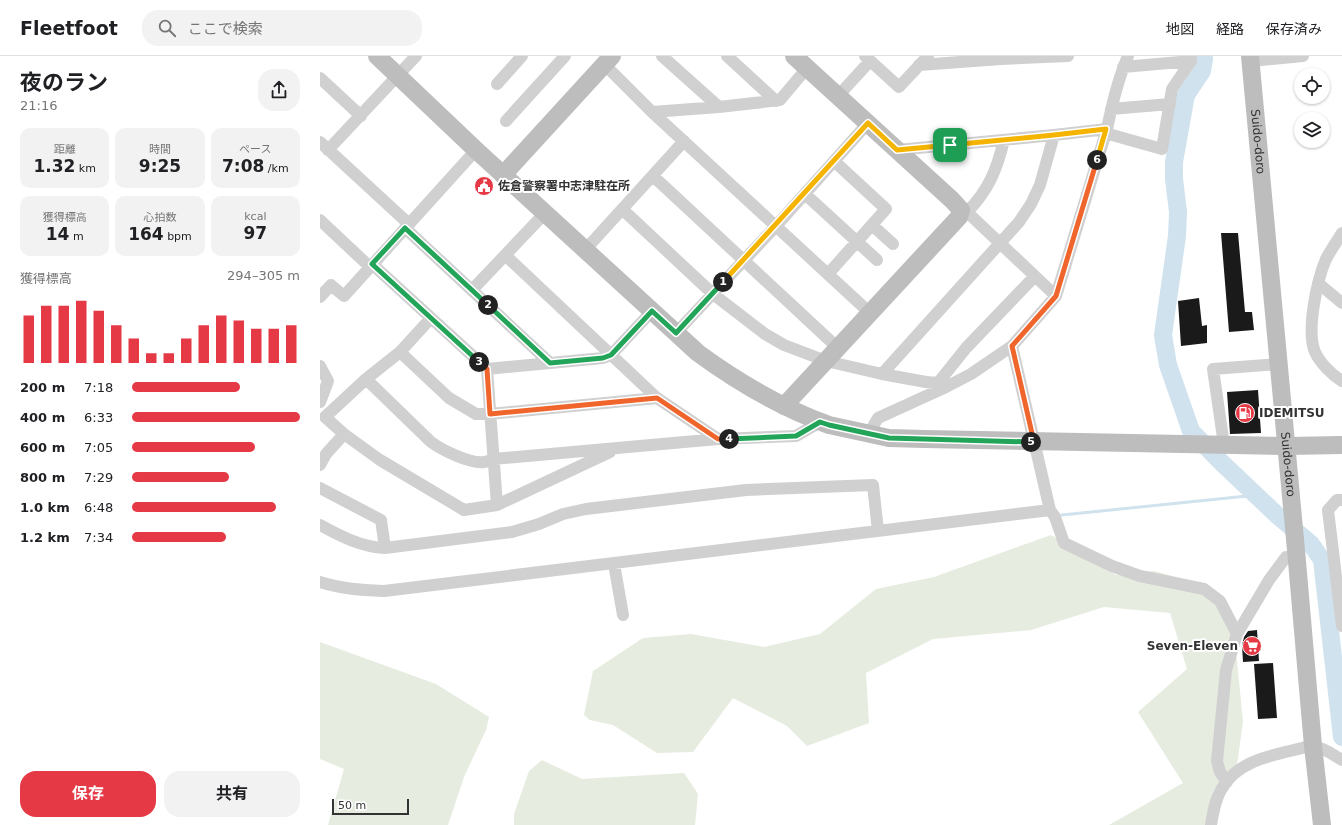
<!DOCTYPE html>
<html lang="ja">
<meta charset="utf-8">
<style>
:root{--surface:#fff;--page:#f2f2f2;--text:#202124;--muted:#757577;--line:#e0e0e0;--accent:#e63946}
body{margin:0;font-family:"DejaVu Sans","Noto Sans JP",sans-serif;background:var(--page);color:var(--text);height:100vh;display:flex;flex-direction:column;font-size:15px;white-space:nowrap}
*{box-sizing:border-box;margin:0}
p{font-size:13px;color:var(--muted)}
.icon{flex:none;width:22px;height:22px;fill:none;stroke:currentColor;stroke-width:2;stroke-linecap:round;stroke-linejoin:round}
.map{position:relative;flex:1;overflow:hidden}
.details{display:flex;flex-direction:column;background:var(--surface);width:320px}
.details>*{flex:none}
.fabs{position:absolute;left:974px;top:12px;display:grid;gap:8px}
.fabs a{display:grid;place-items:center;width:36px;height:36px;border-radius:50%;background:var(--surface);box-shadow:0 1px 3px #0004;font-size:20px}
.scale{position:absolute;left:12px;bottom:10px;width:77px;box-sizing:border-box;padding-left:4px;border:2px solid #333;border-top:0;font-size:11px;line-height:14px;white-space:nowrap;color:#333;-webkit-text-stroke:3px #fff;paint-order:stroke}
.pin{position:absolute;display:grid;place-items:center;width:34px;height:34px;color:#fff;margin:-17px;border-radius:8px;box-shadow:0 2px 6px #0006}
.km{position:absolute;width:20px;height:20px;margin:-10px;border-radius:50%;background:#222;color:#fff;font-size:11px;line-height:20px;text-align:center}
.round{display:grid;place-items:center;flex:none;width:42px;height:42px;border-radius:16px;background:var(--page)}
.headline{display:flex;align-items:center;justify-content:space-between;height:68px;padding:0 20px}
h1{font-size:22px;font-weight:700;line-height:30px}
.metrics{display:grid;grid-template-columns:repeat(3,1fr);gap:6px;height:68px;padding:4px 20px}
.metrics div{display:grid;align-content:center;border-radius:10px;background:var(--page);text-align:center}
.metrics b{font-size:17px;font-weight:700}
.metrics small{font-size:11px;font-weight:400}
.metrics p{font-size:11px}
.chart{height:112px;padding:8px 20px}
.chart p{display:flex;justify-content:space-between}
.chart svg{width:100%;height:72px;margin-top:4px;stroke:var(--accent);stroke-width:6}
.primary-button{display:flex;gap:8px;margin-top:auto;padding:8px 20px}
.primary-button a{flex:1;height:46px;border-radius:16px;background:var(--accent);color:#fff;font-size:16px;font-weight:700;line-height:46px;text-align:center}
.primary-button a+a{background:var(--page);color:var(--text)}
ul{padding:0 20px;list-style:none;font-size:13px}
li{display:grid;grid-template-columns:64px 48px 1fr;align-items:center;height:30px}
li i{height:10px;border-radius:5px;background:var(--accent)}
header{display:flex;align-items:center;gap:24px;box-sizing:border-box;height:56px;padding:0 20px;background:var(--surface);border-bottom:1px solid var(--line)}
header strong{font-size:19px}
nav{display:flex;gap:22px;margin-inline-start:auto;font-size:14px}
.search{width:280px;height:36px;background:var(--page);display:flex;align-items:center;gap:10px;box-sizing:border-box;padding:0 14px;border-radius:16px;color:var(--muted);font-size:15px}
main{display:flex;flex:1;min-height:0}
.map>svg:first-child{display:block}
.green{fill:#e6ecdf}
.lines{fill:none;stroke-linecap:round;stroke-linejoin:round}
.stream{stroke:#cfe2ee;stroke-width:3}
.river{stroke:#cfe2ee;stroke-width:18}
.building{fill:#1a1a1a}
.street{stroke:#d0d0d0;stroke-width:12}
.secondary{stroke:#bdbdbd;stroke-width:18}
.split-1-casing{stroke:#fff;stroke-width:8}
.split-2-casing{stroke:#fff;stroke-width:8}
.split-3-casing{stroke:#fff;stroke-width:8}
.split-4-casing{stroke:#fff;stroke-width:8}
.split-5-casing{stroke:#fff;stroke-width:8}
.split-6-casing{stroke:#fff;stroke-width:8}
.split-7-casing{stroke:#fff;stroke-width:8}
.split-1{stroke:#f5b400;stroke-width:5}
.split-2{stroke:#22a559;stroke-width:5}
.split-3{stroke:#22a559;stroke-width:5}
.split-4{stroke:#f0652b;stroke-width:5}
.split-5{stroke:#22a559;stroke-width:5}
.split-6{stroke:#f0652b;stroke-width:5}
.split-7{stroke:#f5b400;stroke-width:5}
.labels{text-anchor:middle;stroke-width:4;stroke-linejoin:round;paint-order:stroke}
.street-label{font-size:12px;fill:#333;stroke:#fff}
.poi-label{font-size:12px;font-weight:bold;fill:#333;stroke:#fff;text-anchor:start}
</style>
<header>
<strong>Fleetfoot</strong>
<div class="search"><svg class="icon" aria-label="search" viewBox="0 0 24 24"><circle cx="10" cy="10" r="6"/><path d="M15 15l6 6"/></svg>ここで検索</div>
<nav><a>地図</a><a>経路</a><a>保存済み</a></nav>
</header>
<main>
<section class="details">
<div class="headline"><div><h1>夜のラン</h1><p>21:16</p></div><a class="round"><svg class="icon" aria-label="share" viewBox="0 0 24 24"><path d="M12 15V3M7 8l5-5 5 5M5 13v7h14v-7"/></svg></a></div>
<div class="metrics">
<div><p>距離</p><b>1.32<small> km</small></b></div>
<div><p>時間</p><b>9:25</b></div>
<div><p>ペース</p><b>7:08<small> /km</small></b></div>
</div>
<div class="metrics">
<div><p>獲得標高</p><b>14<small> m</small></b></div>
<div><p>心拍数</p><b>164<small> bpm</small></b></div>
<div><p>kcal</p><b>97</b></div>
</div>
<div class="chart"><p><span>獲得標高</span>294–305 m</p>
<svg viewBox="0 0 160 44" preserveAspectRatio="none"><path d="M5 44V15M15 44V9M25 44V9M35 44V6M45 44V12M55 44V21M65 44V29M75 44V38M85 44V38M95 44V29M105 44V21M115 44V15M125 44V18M135 44V23M145 44V23M155 44V21"/></svg>
</div>
<ul>
<li><b>200 m</b>7:18<i style="width:64%"></i></li>
<li><b>400 m</b>6:33<i style="width:100%"></i></li>
<li><b>600 m</b>7:05<i style="width:73%"></i></li>
<li><b>800 m</b>7:29<i style="width:58%"></i></li>
<li><b>1.0 km</b>6:48<i style="width:86%"></i></li>
<li><b>1.2 km</b>7:34<i style="width:56%"></i></li>
</ul>
<div class="primary-button"><a>保存</a><a>共有</a></div>
</section>
<div class="map">
<svg width="1022" height="769" viewBox="0 0 1022 769">
<rect width="100%" height="100%" fill="#fff"/>
<path class="green" d="M731,479l65,40 38,-4 51,14 27,25 11,112 -6,43 -24,26 -6,34h-98l74,-42 -45,-71 49,-43 -17,-56 -66,-6 -73,23 -98,9 -67,34 3,50 -62,23 -20,-20 -54,-28 -40,54 -36,1 -44,-28 -23,-5 -6,-5 9,-44 50,-33 48,-4 73,13 56,-13 56,-45 58,-12z
M0,586l116,42 53,33 -3,13 -22,47 -16,48h-120l16,-56 -24,-10z
M222,704l40,19 102,-6 14,21 -3,31h-181v-11l15,-43z"/>
<g class="lines">
<path class="stream" d="M742,459l195,-20"/>
<path class="river" d="M884,0v3l-2,12 -16,24 -12,67v17l4,33 -1,24 -14,99 5,30 23,66 30,31 57,54 33,28 11,16 20,177"/>
</g>
<path class="building" d="M901,177h17l7,79h7l2,18 -25,2z
M879,242l3,28 5,-1v18l-26,3 -3,-45z
M938,334l3,43 -31,1 -3,-42z
M937,574l2,31 -16,1 -1,-17 2,-8 4,-6z
M953,607l4,55 -19,1 -4,-55z"/>
<g class="lines">
<path class="street" d="M342,0l57,51
M407,0l49,45
M545,0l34,31 29,-31
M930,5l53,-5
M284,8l48,48 218,201
M599,9l82,-6 67,-3
M803,11l68,-6
M0,22l41,38
M177,28l25,-28
M518,40l32,-35
M791,53l59,-5
M332,56l67,-5 61,-7 27,-32
M186,65l59,-65
M785,77l57,16 10,-60 19,-28v-5
M0,86l89,82
M8,94l88,-94
M577,94l157,-15 53,-6
M333,120l185,172
M485,138l72,66
M302,153l91,85 52,40 19,11 42,16 56,13 44,8 12,1 8,4
M641,154l6,2 89,84
M647,156c22,-22 30,-43 37,-72
M0,164l50,47
M552,169l21,19
M85,172l145,135
M1022,177c-5,8 -11,17 -16,26 -9,21 -20,72 -11,93 5,11 17,23 27,29
M265,194l99,-109
M185,199l152,143 61,41
M52,208l115,105 10,136
M508,218l58,-65 -52,-48
M998,227l24,20
M152,234l73,-77
M0,241l11,-12 13,11 132,-146
M111,262l-31,34 -34,27 -41,38 19,17 36,26 84,50 33,-5 113,-53
M356,277l100,-107 92,-103
M80,296l49,46 27,16h13l168,-16
M0,310l8,15 -8,21
M167,313l116,-11 8,-3 41,-44
M562,318l137,-152 12,-18 9,-19 14,-50
M46,323l65,63c11,8 39,22 53,20 3,0 6,-2 9,-3l225,-20 78,-3 24,-14
M618,327l28,-35 69,-72
M549,377l9,-15 68,-31 25,-13 41,-28 44,-50 51,-167c5,-25 11,-50 21,-73
M904,389l-11,-76 66,-5
M0,409l6,-11 18,-20
M0,432l61,32 4,28
M1022,444h-5l-9,10 14,116
M730,454l5,7 9,26 48,23 28,10 64,13 16,12 17,33
M0,469c20,11 41,22 65,23l127,-16 27,-8 24,-10 23,-5 160,-19 127,-5 5,46
M294,508l9,51
M0,526c21,7 42,8 64,9l666,-81 -38,-164
M907,726l-7,-10 -3,-11 9,-91 11,-36 32,-54 17,-23
M891,769c2,-12 4,-25 10,-35 14,-27 46,-34 73,-40 6,-1 15,-5 21,-3 10,1 18,8 27,13"/>
<g class="secondary">
<path d="M57,0l99,94 222,203c41,30 84,55 131,72l60,13 35,1 363,7 55,-1"/>
<path id="s1" d="M930,0l46,494 17,196 9,79"/>
<path d="M183,119l109,-119"/>
<path d="M464,350l175,-189 2,-7 -9,-10 -158,-144"/>
</g>
</g>
<g class="lines">
<g class="split-1-casing">
<path id="split-1" d="M403,226l145,-159 29,27 53,-5"/>
</g>
<g class="split-2-casing">
<path id="split-2" d="M168,249l62,58 53,-5 8,-3 41,-44 24,22 47,-51"/>
</g>
<g class="split-3-casing">
<path id="split-3" d="M159,306l-107,-98 33,-36 83,77"/>
</g>
<g class="split-4-casing">
<path id="split-4" d="M159,306l8,7 3,45 167,-16 61,41h11"/>
</g>
<g class="split-5-casing">
<path id="split-5" d="M409,383l67,-3 24,-14 9,3 60,13 142,4"/>
</g>
<g class="split-6-casing">
<path id="split-6" d="M711,386h3l-22,-96 44,-50 41,-136"/>
</g>
<g class="split-7-casing">
<path id="split-7" d="M630,89l104,-10 52,-6 -9,31"/>
</g>
<use href="#split-1" class="split-1"/>
<use href="#split-2" class="split-2"/>
<use href="#split-3" class="split-3"/>
<use href="#split-4" class="split-4"/>
<use href="#split-5" class="split-5"/>
<use href="#split-6" class="split-6"/>
<use href="#split-7" class="split-7"/>
</g>
<defs>
<g id="civic-disc" transform="scale(1)"><circle r="9.5" fill="#e63946" stroke="#fff"/><path d="M-.6-6.5H3V-4.5H.6V-3L4-1V1h2V6H-6V1h2V-1L-.6-3ZM-1.2 2.5V6h2.4V2.5Z" fill="#fff"/></g>
<g id="fuel-disc" transform="scale(1)"><circle r="9.5" fill="#e63946" stroke="#fff"/><path d="M-5.5-6h7V0h2V4h1.3V-2.5L3-4.5l.8-.8L6-3V5H2.5V1h-1V6h-7ZM-4.2-4.7v3.2H.2V-4.7Z" fill="#fff"/></g>
<g id="supermarket-disc" transform="scale(1)"><circle r="9.5" fill="#e63946" stroke="#fff"/><path d="M-6-5.5h2.5l.6 2H6L4.5 2H-2.5L-4.4-4H-6ZM-1.5 3.2a1.3 1.3 0 1 0 .1 0ZM3 3.2a1.3 1.3 0 1 0 .1 0Z" fill="#fff"/></g>
</defs>
<g fill-rule="evenodd">
<use href="#civic-disc" x="164" y="130"/>
<use href="#fuel-disc" x="925" y="357"/>
<use href="#supermarket-disc" x="932" y="590"/>
</g>
<g class="labels">
<g class="street-label">
<text dy="4" stroke="none"><textPath href="#s1" startOffset="86">Suido-doro</textPath></text>
<text dy="4" stroke="none"><textPath href="#s1" startOffset="410">Suido-doro</textPath></text>
</g>
<g class="poi-label">
<text x="178" y="134">佐倉警察署中志津駐在所</text>
<text x="939" y="361">IDEMITSU</text>
<text x="918" y="594" text-anchor="end">Seven-Eleven</text>
</g>
</g>
</svg>
<div class="fabs">
<a><svg class="icon" aria-label="locate" viewBox="0 0 24 24"><circle cx="12" cy="12" r="6"/><path d="M12 2v4M12 18v4M2 12h4M18 12h4"/></svg></a>
<a><svg class="icon" aria-label="layers" viewBox="0 0 24 24"><path d="M12 4l9 5-9 5-9-5zM3 14l9 5 9-5"/></svg></a>
</div>
<div class="scale">50 m</div>
<div class="pin" style="left:630px;top:89px;background:#1e9e55"><svg class="icon" aria-label="arrive" viewBox="0 0 24 24"><path d="M6 21V4h12l-3 4 3 4H6"/></svg></div>
<b class="km" style="left:403px;top:226px">1</b>
<b class="km" style="left:168px;top:249px">2</b>
<b class="km" style="left:159px;top:306px">3</b>
<b class="km" style="left:409px;top:383px">4</b>
<b class="km" style="left:711px;top:386px">5</b>
<b class="km" style="left:777px;top:104px">6</b>
</div>
</main>
